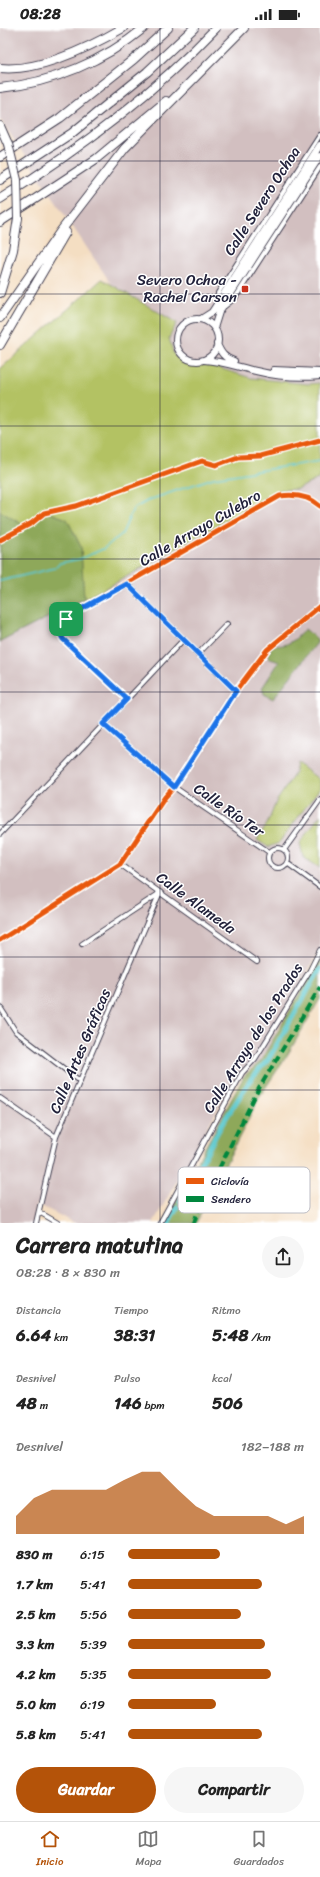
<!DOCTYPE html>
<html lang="es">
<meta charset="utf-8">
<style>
:root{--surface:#fff;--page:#f6f6f6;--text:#222;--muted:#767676;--line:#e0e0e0;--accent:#b45309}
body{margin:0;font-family:Sriracha,sans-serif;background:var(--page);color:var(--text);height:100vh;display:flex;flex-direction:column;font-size:15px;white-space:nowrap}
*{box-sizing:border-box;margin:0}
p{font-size:13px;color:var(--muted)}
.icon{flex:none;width:22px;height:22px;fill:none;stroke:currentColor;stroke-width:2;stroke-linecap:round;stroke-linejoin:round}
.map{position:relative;height:1195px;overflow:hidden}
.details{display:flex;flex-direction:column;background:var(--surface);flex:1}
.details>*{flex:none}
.pin{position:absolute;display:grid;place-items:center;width:34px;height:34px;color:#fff;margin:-17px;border-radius:8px;box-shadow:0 2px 6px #0006}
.round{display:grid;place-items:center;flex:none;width:42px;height:42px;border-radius:21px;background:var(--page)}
.headline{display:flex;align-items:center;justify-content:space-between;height:68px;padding:0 16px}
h1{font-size:22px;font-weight:700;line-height:30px}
.stats{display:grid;grid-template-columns:repeat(3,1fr);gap:6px;height:68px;padding:4px 16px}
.stats div{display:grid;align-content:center}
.stats b{font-size:17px;font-weight:700}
.stats small{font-size:11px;font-weight:400}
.stats p{font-size:11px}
.chart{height:112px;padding:8px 16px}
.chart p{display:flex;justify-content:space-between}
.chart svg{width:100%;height:72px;margin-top:4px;fill:var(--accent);opacity:.7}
.action{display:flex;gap:8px;margin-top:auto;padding:8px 16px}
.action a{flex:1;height:46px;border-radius:24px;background:var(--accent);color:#fff;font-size:16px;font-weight:700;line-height:46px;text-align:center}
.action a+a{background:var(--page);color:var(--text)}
ul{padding:0 16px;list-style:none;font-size:13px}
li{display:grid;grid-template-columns:64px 48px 1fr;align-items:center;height:30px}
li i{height:10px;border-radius:5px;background:var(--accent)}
.status{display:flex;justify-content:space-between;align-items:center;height:28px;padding:0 20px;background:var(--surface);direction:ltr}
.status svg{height:11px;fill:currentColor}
.dock{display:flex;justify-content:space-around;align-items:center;height:56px;border-top:1px solid var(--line);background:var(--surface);font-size:11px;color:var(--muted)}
.dock a{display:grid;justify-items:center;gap:2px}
.dock .selected{color:var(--accent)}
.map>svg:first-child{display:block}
.industrial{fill:#d2bfc0}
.green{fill:#b3c264;stroke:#6a7250}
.forest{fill:#8ea85a;stroke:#58654a}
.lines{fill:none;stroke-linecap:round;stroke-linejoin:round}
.stream{stroke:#5ac7cd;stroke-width:1.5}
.canal{stroke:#5ac7cd;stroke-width:5}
.street-casing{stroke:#423e4f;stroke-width:6}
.secondary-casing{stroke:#423e4f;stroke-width:8}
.highway-casing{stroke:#423e4f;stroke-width:10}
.street{stroke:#fff;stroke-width:4}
.secondary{stroke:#fff;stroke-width:6}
.highway{stroke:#fff;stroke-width:8}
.highway-bridge-casing{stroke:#423e4f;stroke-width:10;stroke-linecap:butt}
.highway-bridge{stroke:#fff;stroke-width:8}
.quiet{stroke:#00873e;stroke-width:4;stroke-dasharray:8 4;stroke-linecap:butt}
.cycleway-casing{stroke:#fff;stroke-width:8}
.cycleway{stroke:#e8590c;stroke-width:5}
.route-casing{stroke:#fff;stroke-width:8}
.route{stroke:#1a73e8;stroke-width:5}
.grid{fill:none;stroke:#22223b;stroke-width:1;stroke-opacity:0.55}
.poi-dot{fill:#c8321e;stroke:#fff;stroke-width:1.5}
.labels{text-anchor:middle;stroke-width:3;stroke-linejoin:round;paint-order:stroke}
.street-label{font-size:15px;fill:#22223b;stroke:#fff}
.poi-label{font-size:15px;fill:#22223b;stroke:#fff;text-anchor:end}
.key{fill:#fff;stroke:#bdbdc4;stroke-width:1}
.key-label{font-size:11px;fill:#22223b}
</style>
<div class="status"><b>08:28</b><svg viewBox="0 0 49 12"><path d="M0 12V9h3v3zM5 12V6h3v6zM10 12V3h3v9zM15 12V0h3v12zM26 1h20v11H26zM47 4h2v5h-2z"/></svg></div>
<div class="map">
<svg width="320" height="1195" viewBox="0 0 320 1195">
<rect width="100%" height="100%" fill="#fff"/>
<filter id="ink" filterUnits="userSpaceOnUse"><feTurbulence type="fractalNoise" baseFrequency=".025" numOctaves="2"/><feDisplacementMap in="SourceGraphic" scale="8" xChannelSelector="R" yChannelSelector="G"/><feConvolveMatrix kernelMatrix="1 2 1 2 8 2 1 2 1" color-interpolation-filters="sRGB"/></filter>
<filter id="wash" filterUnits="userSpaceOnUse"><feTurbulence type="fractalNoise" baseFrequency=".012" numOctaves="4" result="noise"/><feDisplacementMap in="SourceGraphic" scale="16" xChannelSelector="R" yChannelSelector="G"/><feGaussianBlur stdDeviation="0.9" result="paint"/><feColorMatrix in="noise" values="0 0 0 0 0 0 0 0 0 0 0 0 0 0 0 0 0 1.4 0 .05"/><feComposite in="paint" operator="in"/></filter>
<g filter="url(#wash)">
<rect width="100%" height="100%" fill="#f4dec2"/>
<path class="industrial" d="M0,0h320v355l-10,1 -59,-6 -42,-13 -17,1 -18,-11 -5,-17 7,-15 -64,-38 -112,-166z
M320,450v470l-60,114 -26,18 -81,143h-78l-38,-19 -5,19h-32v-581l117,-60 164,-92 17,-1z"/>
<path class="green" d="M102,251l75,44 -8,15 5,17 18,11 17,-1 42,13 57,6 12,-1v95l-22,11 -18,1 -163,92 -117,60v-273z
M297,735l23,17v8l-41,55 -11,4 -11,-7 11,-18 8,-20 19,-29z
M320,787v53l-17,-11 -3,-14z"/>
<path class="forest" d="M0,483l25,15 23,-14 19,7 14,28 3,52 -84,43z
M305,601l12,10v4l-44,56 -9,-5 -2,-6 17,-26 -11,-4 3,-12c18,0 22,-4 34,-17z
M320,930v41l-32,55 -28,42 -64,127h-32l80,-147 16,-14z"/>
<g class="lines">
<path class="stream" d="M0,553l55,-13 5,-5 20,-4 23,-10 19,-15 11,-25 16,-9 64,-22 107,-17"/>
<path class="canal" d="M180,1173l42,-77 31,-48 15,-16 52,-91
M168,1195l9,-16"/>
</g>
</g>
<g filter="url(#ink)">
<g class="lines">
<g class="street-casing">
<path id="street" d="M218,273v-8l102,-158
M225,278l10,-8 85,-131
M127,556l109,107
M198,626l29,-30
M127,671l-64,-60 -4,-8 2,-7 10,-9 209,-119c14,-2 29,0 40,10
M103,696l71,63 95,65
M0,806l183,-194
M268 830a10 10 0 1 1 20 0a10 10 0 1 1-20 0Z
M284,822l36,-50
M287,835l33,24
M120,836l137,98
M0,912l120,-76 45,-67 9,-10 62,-96 31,-41 53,-44
M82,916l78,-51
M0,979l16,25 64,49
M0,1070l56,39
M39,1184l19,11
M36,1195l20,-86 104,-245
M160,1195l82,-150 13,-14 55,-89 10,-20"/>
</g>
<g class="secondary-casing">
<path id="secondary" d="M201,291l11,-7 108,-167
M176 312a21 21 0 1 1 42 0a21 21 0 1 1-42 0Z
M214,300l5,-16 101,-156
M217,316c4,9 7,14 17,17
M204,332c18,1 34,7 52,11 20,5 43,7 64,5
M274,342l46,2"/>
</g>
<g class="highway-casing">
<path id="highway" d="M0,40c40,4 90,-21 123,-40
M0,60c52,-5 104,-27 144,-60
M0,98l8,18
M0,129l60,-39 74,-59 34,-31
M0,152l72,-47 75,-61 47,-44
M0,171c79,-49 152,-104 216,-171
M0,194l96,-63 70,-58
M0,265l13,-43 5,-32
M0,290l60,-86 65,-84 119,-120
M0,317l66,-113"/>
</g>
<use href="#street" class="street"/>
<use href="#secondary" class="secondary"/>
<use href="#highway" class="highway"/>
<g class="highway-bridge-casing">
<path id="highway-bridge" d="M8,116l9,36 1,38"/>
</g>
<use href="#highway-bridge" class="highway-bridge"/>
<path class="quiet" d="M194,1195l3,-10 61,-123 62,-103"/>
<g class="cycleway-casing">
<path id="cycleway" d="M0,512l32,-17 12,-10 32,-7 126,-45 14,4 22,-8 22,-1 60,-16
M127,671l-64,-60 -4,-8 2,-7 10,-9 209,-119c14,-2 29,0 40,10
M0,912l120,-76 45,-67 9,-10 62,-96 31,-41 53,-44"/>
</g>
<use href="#cycleway" class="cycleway"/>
</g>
</g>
<g class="lines" filter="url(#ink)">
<g class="route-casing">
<path id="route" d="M127,556l109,107 -62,96 -71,-63 24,-25 -64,-60c-2,-4 -5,-7 -4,-12 4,-11 56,-36 68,-43z"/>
</g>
<use href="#route" class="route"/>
</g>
<path class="grid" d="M160,0v1195M0,133h320M0,266h320M0,398h320M0,531h320M0,664h320M0,797h320M0,929h320M0,1062h320"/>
<rect class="poi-dot" x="241" y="257" width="8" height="8" rx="2"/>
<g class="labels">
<g class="street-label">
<text transform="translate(262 173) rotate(-57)" y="5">Calle Severo Ochoa</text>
<text transform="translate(200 500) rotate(-30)" y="5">Calle Arroyo Culebro</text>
<text transform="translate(229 782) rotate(35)" y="5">Calle Río Ter</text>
<text transform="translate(196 875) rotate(36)" y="5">Calle Alameda</text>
<text transform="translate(253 1010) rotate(-58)" y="5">Calle Arroyo de los Prados</text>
<text transform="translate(80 1023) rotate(-67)" y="5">Calle Artes Gráficas</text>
</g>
<g class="poi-label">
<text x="237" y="257">Severo Ochoa -<tspan x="237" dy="17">Rachel Carson</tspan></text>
</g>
</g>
<rect x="178" y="1139" width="132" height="46" rx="6" class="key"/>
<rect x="186" y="1150" width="18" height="6" fill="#e8590c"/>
<rect x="186" y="1168" width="18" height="6" fill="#00873e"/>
<g class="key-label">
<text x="211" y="1157">Ciclovía</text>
<text x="211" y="1175">Sendero</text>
</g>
</svg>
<div class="pin" style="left:66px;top:591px;background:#1e9e55"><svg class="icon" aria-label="arrive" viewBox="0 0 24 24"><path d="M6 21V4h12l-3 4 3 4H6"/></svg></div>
</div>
<section class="details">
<div class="headline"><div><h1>Carrera matutina</h1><p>08:28 · 8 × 830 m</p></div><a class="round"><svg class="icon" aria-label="share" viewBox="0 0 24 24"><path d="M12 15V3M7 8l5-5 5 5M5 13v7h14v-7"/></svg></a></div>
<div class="stats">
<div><p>Distancia</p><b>6.64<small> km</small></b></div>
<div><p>Tiempo</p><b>38:31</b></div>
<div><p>Ritmo</p><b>5:48<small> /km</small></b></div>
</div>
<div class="stats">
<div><p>Desnivel</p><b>48<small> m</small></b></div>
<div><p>Pulso</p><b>146<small> bpm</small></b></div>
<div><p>kcal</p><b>506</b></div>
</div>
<div class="chart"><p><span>Desnivel</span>182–188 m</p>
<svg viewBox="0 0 160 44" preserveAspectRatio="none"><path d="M0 44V33L10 22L20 17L30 17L40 17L50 17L60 11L70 6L80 6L90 17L100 27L110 33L120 33L130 33L140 33L150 38L160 33V44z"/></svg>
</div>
<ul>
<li><b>830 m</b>6:15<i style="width:52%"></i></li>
<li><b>1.7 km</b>5:41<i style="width:76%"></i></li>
<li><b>2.5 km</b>5:56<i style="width:64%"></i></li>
<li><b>3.3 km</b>5:39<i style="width:78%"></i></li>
<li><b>4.2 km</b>5:35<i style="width:81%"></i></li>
<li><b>5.0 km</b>6:19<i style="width:50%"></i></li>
<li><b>5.8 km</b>5:41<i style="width:76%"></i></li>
</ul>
<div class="action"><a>Guardar</a><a>Compartir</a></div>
</section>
<nav class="dock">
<a class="selected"><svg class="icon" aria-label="home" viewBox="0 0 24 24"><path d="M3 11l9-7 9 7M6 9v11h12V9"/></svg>Inicio</a>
<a><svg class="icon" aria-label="map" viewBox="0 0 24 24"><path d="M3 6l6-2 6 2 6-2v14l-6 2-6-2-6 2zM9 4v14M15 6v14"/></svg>Mapa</a>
<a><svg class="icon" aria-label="saved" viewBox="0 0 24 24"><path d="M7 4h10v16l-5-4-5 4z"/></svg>Guardados</a>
</nav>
